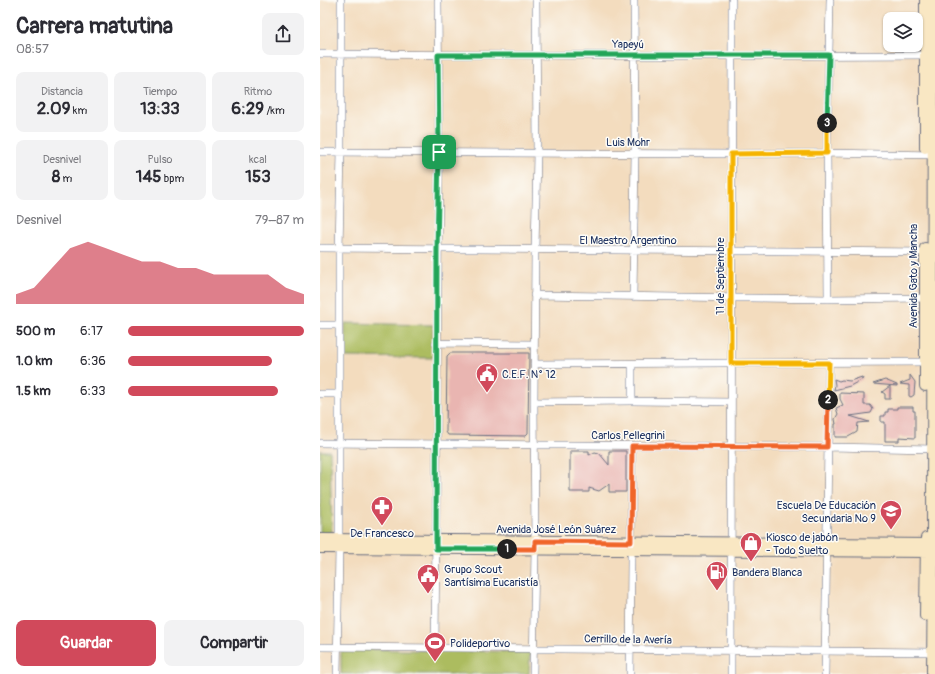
<!DOCTYPE html>
<html lang="es">
<meta charset="utf-8">
<style>
:root{--surface:#fff;--page:#f2f2f3;--text:#2b2b33;--muted:#7c7c81;--accent:#d1495b}
body{margin:0;font-family:Pangolin,sans-serif;background:var(--page);color:var(--text);height:100vh;display:flex;flex-direction:column;font-size:15px;white-space:nowrap}
*{box-sizing:border-box;margin:0}
p{font-size:13px;color:var(--muted)}
.icon{flex:none;width:22px;height:22px;fill:none;stroke:currentColor;stroke-width:2;stroke-linecap:round;stroke-linejoin:round}
.map{position:relative;flex:1;overflow:hidden}
.details{display:flex;flex-direction:column;background:var(--surface);width:320px}
.details>*{flex:none}
.controls{position:absolute;left:563px;top:12px;display:grid;gap:8px}
.controls a{display:grid;place-items:center;width:40px;height:40px;border-radius:8px;background:var(--surface);box-shadow:0 1px 3px #0004;font-size:20px}
.pin{position:absolute;display:grid;place-items:center;width:34px;height:34px;color:#fff;margin:-17px;border-radius:8px;box-shadow:0 2px 6px #0006}
.km{position:absolute;width:20px;height:20px;margin:-10px;border-radius:50%;background:#222;color:#fff;font-size:11px;line-height:20px;text-align:center}
.round{display:grid;place-items:center;flex:none;width:42px;height:42px;border-radius:8px;background:var(--page)}
.summary{display:flex;align-items:center;justify-content:space-between;height:68px;padding:0 16px}
h1{font-size:22px;font-weight:700;line-height:30px}
.metrics{display:grid;grid-template-columns:repeat(3,1fr);gap:6px;height:68px;padding:4px 16px}
.metrics div{display:grid;align-content:center;border-radius:8px;background:var(--page);text-align:center}
.metrics b{font-size:17px;font-weight:700}
.metrics small{font-size:11px;font-weight:400}
.metrics p{font-size:11px}
.chart{height:112px;padding:8px 16px}
.chart p{display:flex;justify-content:space-between}
.chart svg{width:100%;height:72px;margin-top:4px;fill:var(--accent);opacity:.7}
.action{display:flex;gap:8px;margin-top:auto;padding:8px 16px}
.action a{flex:1;height:46px;border-radius:8px;background:var(--accent);color:#fff;font-size:16px;font-weight:700;line-height:46px;text-align:center}
.action a+a{background:var(--page);color:var(--text)}
ul{padding:0 16px;list-style:none;font-size:13px}
li{display:grid;grid-template-columns:64px 48px 1fr;align-items:center;height:30px}
li i{height:10px;border-radius:5px;background:var(--accent)}
main{display:flex;flex:1;min-height:0}
.map>svg:first-child{display:block}
.green{fill:#acbc5e;stroke:#64765e}
.building{fill:#e9b5b1}
.lines{fill:none;stroke-linecap:round;stroke-linejoin:round}
.minor-casing{stroke:#676c80;stroke-width:8}
.secondary-casing{stroke:#676c80;stroke-width:12}
.minor{stroke:#fff;stroke-width:7}
.secondary{stroke:#f9e7c3;stroke-width:10}
.split-1-casing{stroke:#fff;stroke-width:8}
.split-2-casing{stroke:#fff;stroke-width:8}
.split-3-casing{stroke:#fff;stroke-width:8}
.split-4-casing{stroke:#fff;stroke-width:8}
.split-1{stroke:#22a559;stroke-width:5}
.split-2{stroke:#f0652b;stroke-width:5}
.split-3{stroke:#f5b400;stroke-width:5}
.split-4{stroke:#22a559;stroke-width:5}
.labels{text-anchor:middle;stroke-width:3;stroke-linejoin:round;paint-order:stroke}
.street-label{font-size:11px;fill:#1b2f5e;stroke:#fdfcf7}
.poi-label{font-size:11px;fill:#1b2f5e;stroke:#fdfcf7;text-anchor:start}
</style>
<main>
<section class="details">
<div class="summary"><div><h1>Carrera matutina</h1><p>08:57</p></div><a class="round"><svg class="icon" aria-label="share" viewBox="0 0 24 24"><path d="M12 15V3M7 8l5-5 5 5M5 13v7h14v-7"/></svg></a></div>
<div class="metrics">
<div><p>Distancia</p><b>2.09<small> km</small></b></div>
<div><p>Tiempo</p><b>13:33</b></div>
<div><p>Ritmo</p><b>6:29<small> /km</small></b></div>
</div>
<div class="metrics">
<div><p>Desnivel</p><b>8<small> m</small></b></div>
<div><p>Pulso</p><b>145<small> bpm</small></b></div>
<div><p>kcal</p><b>153</b></div>
</div>
<div class="chart"><p><span>Desnivel</span>79–87 m</p>
<svg viewBox="0 0 160 44" preserveAspectRatio="none"><path d="M0 44V38L10 34L20 22L30 10L40 6L50 10L60 14L70 18L80 18L90 22L100 22L110 26L120 26L130 26L140 26L150 34L160 38V44z"/></svg>
</div>
<ul>
<li><b>500 m</b>6:17<i style="width:100%"></i></li>
<li><b>1.0 km</b>6:36<i style="width:82%"></i></li>
<li><b>1.5 km</b>6:33<i style="width:85%"></i></li>
</ul>
<div class="action"><a>Guardar</a><a>Compartir</a></div>
</section>
<div class="map">
<svg width="615" height="674" viewBox="0 0 615 674">
<rect width="100%" height="100%" fill="#fdfcf7"/>
<filter id="ink" filterUnits="userSpaceOnUse"><feTurbulence type="fractalNoise" baseFrequency=".025" numOctaves="2"/><feDisplacementMap in="SourceGraphic" scale="8" xChannelSelector="R" yChannelSelector="G"/><feConvolveMatrix kernelMatrix="1 2 1 2 8 2 1 2 1" color-interpolation-filters="sRGB"/></filter>
<filter id="wash" filterUnits="userSpaceOnUse"><feTurbulence type="fractalNoise" baseFrequency=".012" numOctaves="4" result="noise"/><feDisplacementMap in="SourceGraphic" scale="16" xChannelSelector="R" yChannelSelector="G"/><feGaussianBlur stdDeviation="0.9" result="paint"/><feColorMatrix in="noise" values="0 0 0 0 0 0 0 0 0 0 0 0 0 0 0 0 0 1.4 0 .05"/><feComposite in="paint" operator="in"/></filter>
<g filter="url(#wash)">
<rect width="100%" height="100%" fill="#f3dcbe"/>
<path class="green" d="M25,323l88,2v33l-88,-1z
M0,451h10l2,86h-12z
M21,649l189,3 -1,22h-188z"/>
<g id="blocks">
<path class="building" d="M130,353h79l-1,80 -3,3 -77,-1 -2,-3 1,-76z
M590,375l5,7 -1,13 -3,2 -2,-1v-11l-9,-1 10,-4z
M542,377l1,2 -13,7 -16,4 1,-5 -1,-6 5,2 3,-1 8,1z
M565,380l12,5v1l-24,-2z
M570,386v13h-5v-5l-3,-2z
M520,393l24,1v11h6l3,4 -2,4 -21,3 19,6 -11,1 -1,9 -9,5h-13v-13h1l-1,-5 3,-5 -2,-6 7,-3 -3,-6z
M577,407h16v4h2v27l-16,-1v4h-14v-19h-4v-6h4v-4h3v-3h9z
M250,451h19v4l6,-3 4,1 10,12v-14h17v41h-17v-8l-10,7 -10,-3v4h-19z"/>
</g>
</g>
<g filter="url(#ink)">
<use href="#blocks" fill-opacity="0" stroke="#676c80" stroke-width="1"/>
<g class="lines">
<g class="minor-casing">
<path id="minor" d="M0,54l412,2 198,-1
M0,152l411,2 96,-1 108,2
M0,248l609,4
M214,295l294,4 100,-1
M313,297l2,-144 -1,-153
M508,299l-1,-146 3,-153
M0,325h19
M116,343l98,1
M214,364l396,-2
M0,394h18
M312,401v-37
M214,402l98,-1 99,1
M0,443l507,4 108,2
M0,647l615,5
M115,648l4,-496 -1,-152
M17,674l2,-126v-299l2,-97v-152
M213,674l2,-125 -1,-147 1,-152 2,-97 -1,-153
M310,674l2,-228
M411,674l1,-674
M505,674l4,-311"/>
</g>
<g class="secondary-casing">
<path id="secondary" d="M605,0v148
M605,386v-138
M0,539l611,5
M0,548l612,4
M605,616l1,-78
M612,674l1,-122 -1,-8 1,-544"/>
</g>
<use href="#minor" class="minor"/>
<use href="#secondary" class="secondary"/>
</g>
</g>
<g class="lines" filter="url(#ink)">
<g class="split-1-casing">
<path id="split-1" d="M119,152l-2,97 -1,300h71"/>
</g>
<g class="split-2-casing">
<path id="split-2" d="M187,549h28v-8l96,1 1,-96 195,1 1,-47"/>
</g>
<g class="split-3-casing">
<path id="split-3" d="M507,123v30l-96,1v209h98l-1,37"/>
</g>
<g class="split-4-casing">
<path id="split-4" d="M119,152l-1,-97h391l-2,68"/>
</g>
<use href="#split-1" class="split-1"/>
<use href="#split-2" class="split-2"/>
<use href="#split-3" class="split-3"/>
<use href="#split-4" class="split-4"/>
</g>
<defs>
<g id="civic-pin" transform="scale(1.15)"><path d="M0 17L-7.5 6A9.5 9.5 0 1 1 7.5 6Z" fill="#d1495b" stroke="#fdfcf7"/><path d="M-.6-6.5H3V-4.5H.6V-3L4-1V1h2V6H-6V1h2V-1L-.6-3ZM-1.2 2.5V6h2.4V2.5Z" fill="#fff"/></g>
<g id="pharmacy-pin" transform="scale(1.15)"><path d="M0 17L-7.5 6A9.5 9.5 0 1 1 7.5 6Z" fill="#d1495b" stroke="#fdfcf7"/><path d="M-2-6h4v4h4v4h-4v4h-4v-4h-4v-4h4Z" fill="#fff"/></g>
<g id="school-pin" transform="scale(1.15)"><path d="M0 17L-7.5 6A9.5 9.5 0 1 1 7.5 6Z" fill="#d1495b" stroke="#fdfcf7"/><path d="M0-5L7-2L0 1L-7-2ZM-4 1L0 2.5L4 1V4Q0 6-4 4Z" fill="#fff"/></g>
<g id="shop-pin" transform="scale(1.15)"><path d="M0 17L-7.5 6A9.5 9.5 0 1 1 7.5 6Z" fill="#d1495b" stroke="#fdfcf7"/><path d="M-5-2.5h2.3a2.7 3.5 0 0 1 5.4 0H5L5.5 6h-11ZM-1.5-2.5h3a1.5 2.3 0 0 0-3 0Z" fill="#fff"/></g>
<g id="fuel-pin" transform="scale(1.15)"><path d="M0 17L-7.5 6A9.5 9.5 0 1 1 7.5 6Z" fill="#d1495b" stroke="#fdfcf7"/><path d="M-5.5-6h7V0h2V4h1.3V-2.5L3-4.5l.8-.8L6-3V5H2.5V1h-1V6h-7ZM-4.2-4.7v3.2H.2V-4.7Z" fill="#fff"/></g>
<g id="stadium-pin" transform="scale(1.15)"><path d="M0 17L-7.5 6A9.5 9.5 0 1 1 7.5 6Z" fill="#d1495b" stroke="#fdfcf7"/><path d="M0-5a6.5 5 0 1 0 0 10a6.5 5 0 1 0 0-10ZM-3.5-1.8h7v3.6h-7Z" fill="#fff"/></g>
</defs>
<g fill-rule="evenodd">
<use href="#civic-pin" x="167" y="374"/>
<use href="#pharmacy-pin" x="62" y="507"/>
<use href="#school-pin" x="571" y="511"/>
<use href="#shop-pin" x="431" y="543"/>
<use href="#fuel-pin" x="397" y="572"/>
<use href="#civic-pin" x="108" y="575"/>
<use href="#stadium-pin" x="115" y="643"/>
</g>
<g class="labels">
<g class="street-label">
<text transform="translate(308 44) rotate(1)" y="4">Yapeyú</text>
<text x="308" y="146">Luis Mohr</text>
<text x="308" y="244">El Maestro Argentino</text>
<text transform="translate(400 276) rotate(-90)" y="4">11 de Septiembre</text>
<text transform="translate(593 276) rotate(-90)" y="4">Avenida Gato y Mancha</text>
<text x="308" y="439">Carlos Pellegrini</text>
<text x="236" y="533">Avenida José León Suárez</text>
<text transform="translate(308 639) rotate(1)" y="4">Cerrillo de la Avería</text>
</g>
<g class="poi-label">
<text x="182" y="378">C.E.F. N° 12</text>
<text x="556" y="509" text-anchor="end">Escuela De Educación<tspan x="556" dy="13">Secundaria Nº 9</tspan></text>
<text x="62" y="537" text-anchor="middle">De Francesco</text>
<text x="446" y="541">Kiosco de jabón<tspan x="446" dy="13">- Todo Suelto</tspan></text>
<text x="124" y="573">Grupo Scout<tspan x="124" dy="13">Santísima Eucaristía</tspan></text>
<text x="412" y="576">Bandera Blanca</text>
<text x="130" y="647">Polideportivo</text>
</g>
</g>
</svg>
<div class="controls">
<a><svg class="icon" aria-label="layers" viewBox="0 0 24 24"><path d="M12 4l9 5-9 5-9-5zM3 14l9 5 9-5"/></svg></a>
</div>
<div class="pin" style="left:119px;top:152px;background:#1e9e55"><svg class="icon" aria-label="arrive" viewBox="0 0 24 24"><path d="M6 21V4h12l-3 4 3 4H6"/></svg></div>
<b class="km" style="left:187px;top:549px">1</b>
<b class="km" style="left:508px;top:400px">2</b>
<b class="km" style="left:507px;top:123px">3</b>
</div>
</main>
